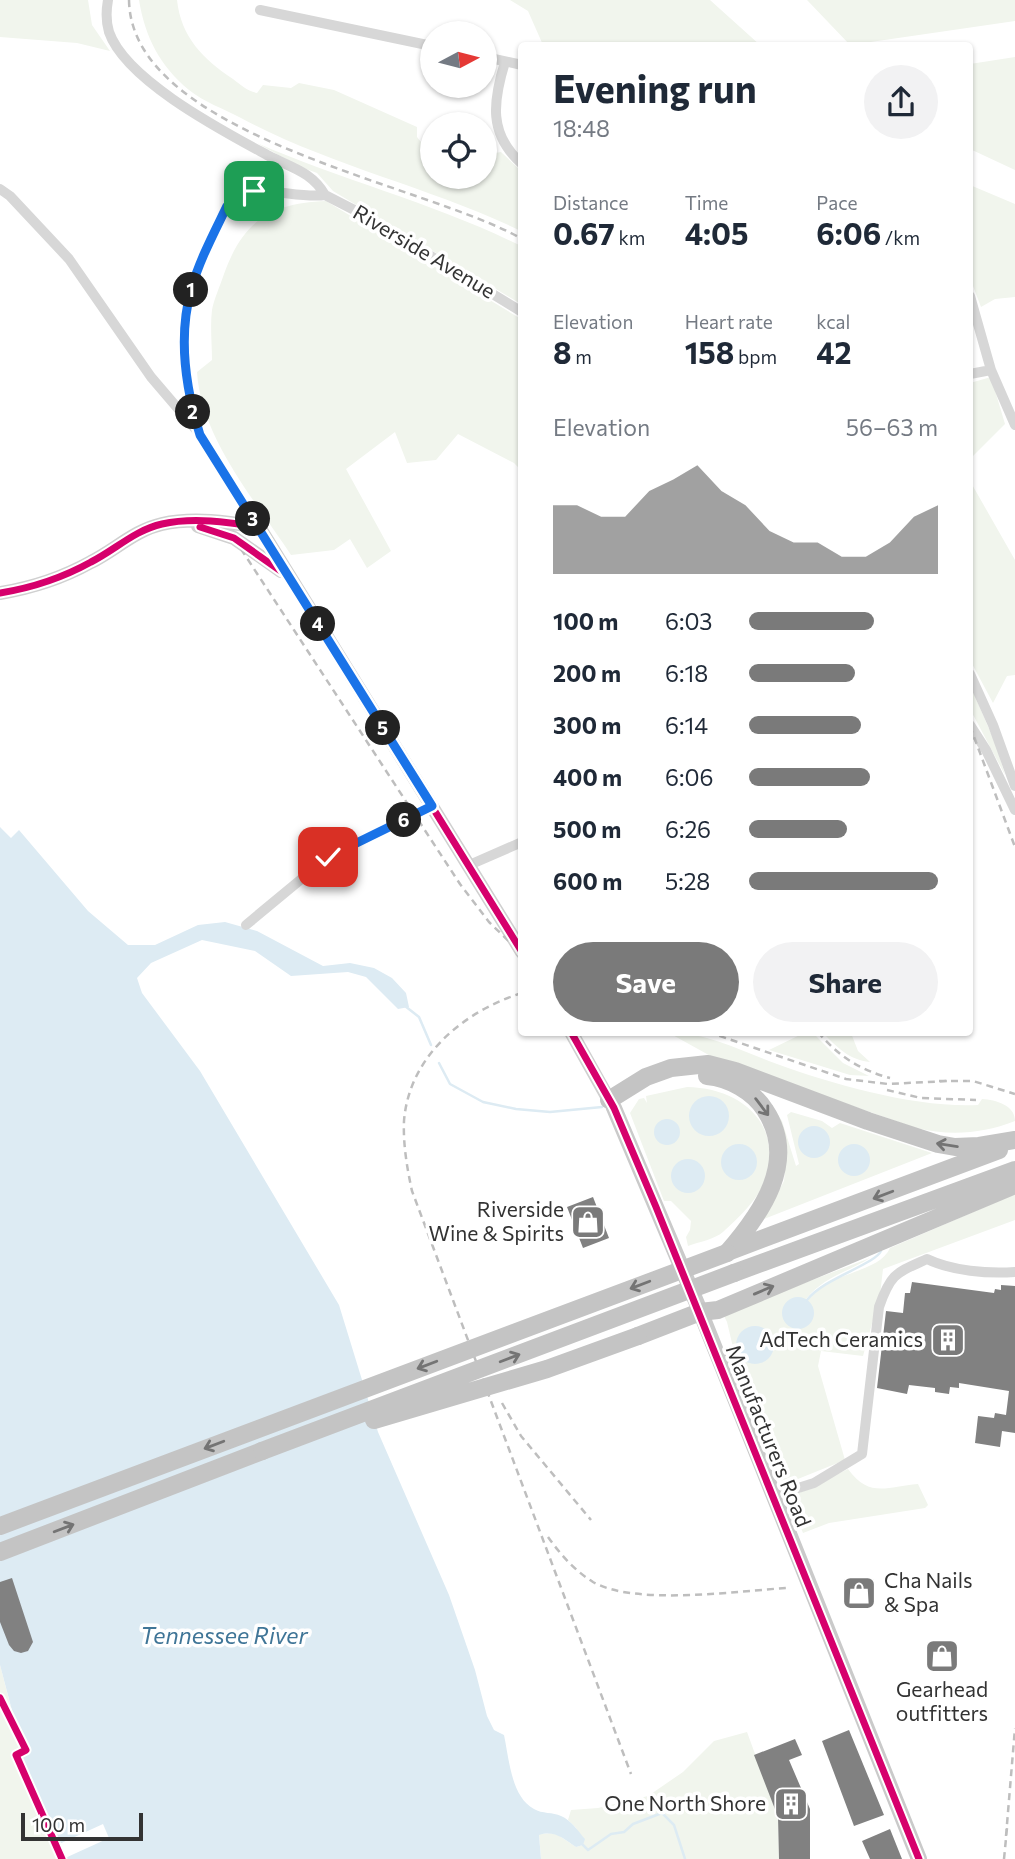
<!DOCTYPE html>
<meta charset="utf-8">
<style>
:root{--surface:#fff;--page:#f2f2f3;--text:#1f2937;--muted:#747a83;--accent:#7a7a7a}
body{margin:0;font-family:Commissioner,sans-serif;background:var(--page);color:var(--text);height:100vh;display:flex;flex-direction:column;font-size:26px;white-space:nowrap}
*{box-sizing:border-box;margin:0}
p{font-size:23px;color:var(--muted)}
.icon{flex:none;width:38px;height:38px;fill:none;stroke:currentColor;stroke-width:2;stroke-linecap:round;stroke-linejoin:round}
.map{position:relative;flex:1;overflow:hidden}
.drawer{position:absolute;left:518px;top:42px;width:455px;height:994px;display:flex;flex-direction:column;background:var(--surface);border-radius:7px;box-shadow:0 2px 5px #0004}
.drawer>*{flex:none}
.needle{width:46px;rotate:83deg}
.buttons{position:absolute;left:420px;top:21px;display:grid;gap:14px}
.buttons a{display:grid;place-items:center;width:77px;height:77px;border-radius:50%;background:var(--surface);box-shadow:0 2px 5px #0004;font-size:35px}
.scale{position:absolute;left:21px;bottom:18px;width:122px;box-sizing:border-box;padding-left:7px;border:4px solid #333;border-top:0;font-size:19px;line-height:24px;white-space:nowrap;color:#333;-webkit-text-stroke:5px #fff;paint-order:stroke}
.pin{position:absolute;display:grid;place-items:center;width:60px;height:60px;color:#fff;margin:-30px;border-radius:14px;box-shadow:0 4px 10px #0006}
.km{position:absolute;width:35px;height:35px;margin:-18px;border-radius:50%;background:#222;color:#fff;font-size:19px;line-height:35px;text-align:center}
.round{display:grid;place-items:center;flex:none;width:74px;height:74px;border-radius:37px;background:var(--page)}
.headline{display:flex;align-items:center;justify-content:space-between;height:119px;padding:0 35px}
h1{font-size:38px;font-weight:700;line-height:52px}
.metrics{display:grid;grid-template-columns:repeat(3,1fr);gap:10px;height:119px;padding:7px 35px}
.metrics div{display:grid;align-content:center}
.metrics b{font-size:30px;font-weight:700}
.metrics small{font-size:19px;font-weight:400}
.metrics p{font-size:19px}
.chart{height:196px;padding:14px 35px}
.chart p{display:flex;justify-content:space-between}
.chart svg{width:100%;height:126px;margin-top:7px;fill:var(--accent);opacity:.7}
.primary-button{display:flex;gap:14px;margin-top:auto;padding:14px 35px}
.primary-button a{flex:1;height:80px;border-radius:42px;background:var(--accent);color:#fff;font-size:28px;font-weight:700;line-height:80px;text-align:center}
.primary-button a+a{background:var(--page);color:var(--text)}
ul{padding:0 35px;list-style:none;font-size:23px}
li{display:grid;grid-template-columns:112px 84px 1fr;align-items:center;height:52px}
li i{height:18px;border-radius:9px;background:var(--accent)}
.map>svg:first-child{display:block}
.green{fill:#f1f5ed}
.water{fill:#ddebf3}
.pier{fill:#fff}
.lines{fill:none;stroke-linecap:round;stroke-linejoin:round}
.stream{stroke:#ddebf3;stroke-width:2.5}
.building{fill:#818181}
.minor{stroke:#d7d7d7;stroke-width:10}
.secondary{stroke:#d0d0d0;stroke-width:14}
.primary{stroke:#cacaca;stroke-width:16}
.motorway{stroke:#c4c4c4;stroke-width:18}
.rail{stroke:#bebebe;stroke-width:2.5;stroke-dasharray:7 5;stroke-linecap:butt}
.motorway-bridge{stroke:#c4c4c4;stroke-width:18}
.cycleway-casing{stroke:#fff;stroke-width:11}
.cycleway{stroke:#d6006c;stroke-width:7}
.oneway{stroke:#747474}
.route-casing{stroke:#fff;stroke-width:14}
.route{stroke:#1a73e8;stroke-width:9}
.labels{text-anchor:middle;stroke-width:7;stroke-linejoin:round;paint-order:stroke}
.street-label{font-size:21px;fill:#333;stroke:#fff}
.poi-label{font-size:21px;fill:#333;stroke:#fff;text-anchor:end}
.water-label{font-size:23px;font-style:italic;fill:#3f7597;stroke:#fff}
</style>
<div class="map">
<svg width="1015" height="1859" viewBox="0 0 1015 1859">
<rect width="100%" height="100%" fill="#fff"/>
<path class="green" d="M0,0h88l4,25 18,26 -33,-8 -77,-6z
M139,0h38c4,37 26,59 56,79 8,6 14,12 24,14l6,-8 28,3 8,-5 35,7 83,37v10l15,19v21h53v-26l5,3 11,-2 20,19v60c-91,-44 -191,-65 -280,-113 -17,-9 -37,-16 -52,-28 -29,-24 -44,-53 -50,-90z
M510,0h200l50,45h-217l-15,-34z
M807,0h208v21l-165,24z
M1015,57v113l-45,-21v-85z
M257,143c87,38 180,61 264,103v58l-188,-113 -16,-18 -19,-7z
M970,185l45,19v93l-20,2 -14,8 -11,-29z
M326,201l195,118v151l-7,-7 -56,-29 -22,26 -29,3 -12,-31 -49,37 45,82 -24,17 -17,-29 -16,11 -43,5c-36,-55 -90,-117 -94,-183l15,-12c0,-16 -2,-34 0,-50 2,-11 8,-24 12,-36 19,-53 47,-71 102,-73z
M991,377l14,47 -35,35v-76z
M970,481l45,79v115l-8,1 -14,27 -23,-43z
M970,685l26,60 9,30 -35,-66z
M669,1033c37,-1 73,18 108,31 58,21 139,44 201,41l4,-6c14,1 33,6 33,22 -33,13 -65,15 -99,7l-200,-69z
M804,1033h9l30,30 26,13 -19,-1 -81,-25z
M823,1033h28l7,18 12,11c-21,-2 -33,-15 -47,-29z
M687,1087c54,1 98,37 77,95 -7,19 -27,37 -41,50 -8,7 -24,10 -35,14l-2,-9 4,-7 1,-9 -20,-20h-7l-34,-88 9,-14 5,-1 3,5 -1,-7z
M775,1110l7,11 14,45 3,-2 -12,-49 4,-3 31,9 10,7 8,-5 92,30 -168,66 20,-38 2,-22z
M1015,1194v26l-132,49 -3,26 -17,61 -42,-5 -3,15 27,94 -62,25 -42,-104 -14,-59 -4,-8 147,-56c-20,13 -47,19 -64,41l2,1c5,-5 10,-11 16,-15 18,-12 57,-16 66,-37z
M848,1469c21,29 38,18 70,15l10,21 -3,3 -96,15 -26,10 -13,-32 5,-6z
M0,1665l15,58 15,28 -9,5 46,103h-67z
M747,1732l31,85 1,42h-238l-2,-25 16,-1 21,14 7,-2 -7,-17 -8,-8 3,-10 27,-2 50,-12 35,-24 31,-31z"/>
<path class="water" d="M0,827l11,11 8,-8 69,81 40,34h27l43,-20 27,-3 32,9 66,35 27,-3 24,5 18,10 14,15 3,14 -11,2 -32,-32 -18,-5 -57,4 -36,-25 -53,-11 -51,23 -14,15 5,15 58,78 139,234 39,127 71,163 26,75 12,46 7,14 10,5c5,23 7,62 30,74 8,5 19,3 27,7 10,4 17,15 24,23l-2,6 -7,2c-13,-9 -22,-17 -37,-12l2,24h-474l-46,-104 8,-4 -14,-29 -15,-57z
M689 1116a20 20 0 1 1 40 0a20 20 0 1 1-40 0Z
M654 1132a13 13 0 1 1 26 0a13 13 0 1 1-26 0Z
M798 1142a16 16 0 1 1 32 0a16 16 0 1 1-32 0Z
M838 1160a16 16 0 1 1 32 0a16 16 0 1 1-32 0Z
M721 1162a18 18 0 1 1 36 0a18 18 0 1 1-36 0Z
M671 1176a17 17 0 1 1 34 0a17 17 0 1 1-34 0Z
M782 1313a16 16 0 1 1 32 0a16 16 0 1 1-32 0Z
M736 1345a19 19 0 1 1 38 0a19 19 0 1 1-38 0Z"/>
<path class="pier" d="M103,1824l6,14 -46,21 -6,-14z"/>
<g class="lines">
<path class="stream" d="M405,1006l14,11 12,28
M439,1063l11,21 33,18 33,7 34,3 52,-5
M807,1300c17,-22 67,-35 74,-49
M583,1845l5,5 23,-16 13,-2 9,-8 29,-11 12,12 11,34"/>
</g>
<path class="building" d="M593,1197l16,41 -26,10 -16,-41z
M912,1282l82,11 1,-4 6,1v-5l14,1v147l-13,-2 -2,16 -25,-4 3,-27 16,2 1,-5 11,2 3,-24 -50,-8v5l-9,-1 -1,7 -14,-2v-4l-26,-3 -2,9 -30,-6 9,-77 17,2 2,-20h5z
M12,1578l21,64 -5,9 -7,2 -7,-2 -5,-6 -9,-23v-40z
M849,1730l35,85 -30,11 -32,-85z
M795,1739l7,16 -13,5 21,49v50h-31l-1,-42 -24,-62z
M890,1829l12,30h-32l-8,-18z"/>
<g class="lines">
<path class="minor" d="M108,0c-2,11 -2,22 1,32 17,49 116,100 160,124 23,12 43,16 56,39
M260,10l172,36
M485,57l37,8
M505,62c-12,39 -17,72 17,102
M0,189l10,7 59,63 82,118 47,55
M325,195l39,20 158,97
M970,296l21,74 24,55
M970,374l21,-4
M259,527c-19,-30 -42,-60 -58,-91 -19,-38 -20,-102 -11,-142 3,-16 11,-31 17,-45 8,-19 15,-44 33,-54 22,-10 60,4 85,0
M970,674l23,51 22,61
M970,725l16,25 29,60
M467,866l55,-24
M246,925l82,-68 104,-51
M773,1496l41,-13 48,-29 17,-147c12,-34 17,-34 48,-48 25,12 61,15 88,13"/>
<path class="secondary" d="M198,526l36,12 47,33
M0,593c31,-5 64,-16 91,-31 24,-12 44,-32 71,-38 31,-7 66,-2 97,3l263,425
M571,1032l42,75"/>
<path class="primary" d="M614,1108l84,198 221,553"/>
<path class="motorway" d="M707,1076c22,2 46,15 58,34 34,51 -4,104 -38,143
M609,1100l37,-23 25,-9 37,-4 27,7 133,50 70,23 17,3 24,-1 36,-6
M730,1251l269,-101
M734,1273l281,-103
M638,1336l62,-24 18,-2 297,-125
M0,1552l262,-101"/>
<path class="rail" d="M129,0c2,137 298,184 393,239
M241,549l219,335 29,38 33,32
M970,726l45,121
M522,993c-58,18 -113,63 -118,128 -1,23 3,47 8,70l219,583
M708,1032l138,47 42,5 60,-3
M818,1032c20,24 42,38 72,46
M939,1081h34l42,13
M887,1090l34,8 55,2
M502,1403l19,33 70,84
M548,1537c12,17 27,34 45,45 42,24 144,9 193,6
M1006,1836l9,-108
M1004,1859l3,-31"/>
<path class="motorway-bridge" d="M374,1420l173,-51 91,-33
M262,1451l472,-178
M0,1526l727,-273"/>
<g class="cycleway-casing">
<path id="cycleway" d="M200,527l34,11 48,34
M0,593c31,-5 64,-16 91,-31 24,-12 44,-32 71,-38 31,-7 66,-2 97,3l263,425
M571,1032l43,76 42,99 263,652
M0,1698l26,52 -10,5 46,104"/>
</g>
<use href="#cycleway" class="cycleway"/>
</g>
<defs><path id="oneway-shaft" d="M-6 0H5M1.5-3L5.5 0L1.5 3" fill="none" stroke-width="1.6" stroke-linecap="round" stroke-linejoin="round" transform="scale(1.75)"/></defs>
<g class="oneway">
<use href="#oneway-shaft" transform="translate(762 1107) rotate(53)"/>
<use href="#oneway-shaft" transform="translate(947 1145) rotate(-171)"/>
<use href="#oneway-shaft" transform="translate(883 1195) rotate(159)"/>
<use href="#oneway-shaft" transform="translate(640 1285) rotate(159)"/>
<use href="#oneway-shaft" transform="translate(764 1290) rotate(-23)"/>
<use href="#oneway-shaft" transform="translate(510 1358) rotate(-21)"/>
<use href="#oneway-shaft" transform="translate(427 1365) rotate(159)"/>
<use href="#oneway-shaft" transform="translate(214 1445) rotate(159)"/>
<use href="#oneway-shaft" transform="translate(64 1528) rotate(-21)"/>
</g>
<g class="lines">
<g class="route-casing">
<path id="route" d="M254,191l-17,6 -10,9c-13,27 -28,55 -36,84 -13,47 -5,100 9,145l232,371 -104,51"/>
</g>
<use href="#route" class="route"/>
</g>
<defs>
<g id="shop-square" transform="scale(1.75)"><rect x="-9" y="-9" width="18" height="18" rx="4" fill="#7a7a7a" stroke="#fff"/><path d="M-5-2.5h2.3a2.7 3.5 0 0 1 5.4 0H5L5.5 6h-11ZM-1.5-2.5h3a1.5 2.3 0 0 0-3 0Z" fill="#fff"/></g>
<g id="building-square" transform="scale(1.75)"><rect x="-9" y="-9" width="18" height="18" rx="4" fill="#7a7a7a" stroke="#fff"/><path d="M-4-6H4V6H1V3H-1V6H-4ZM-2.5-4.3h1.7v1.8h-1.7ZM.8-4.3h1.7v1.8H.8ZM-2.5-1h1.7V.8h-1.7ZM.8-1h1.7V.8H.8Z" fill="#fff"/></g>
</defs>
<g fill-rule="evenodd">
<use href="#shop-square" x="588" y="1222"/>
<use href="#building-square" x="948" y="1340"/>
<use href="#shop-square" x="859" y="1593"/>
<use href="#shop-square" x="942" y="1656"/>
<use href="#building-square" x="791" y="1804"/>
</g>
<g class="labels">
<g class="street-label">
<text transform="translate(424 252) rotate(31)" y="7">Riverside Avenue</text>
<text transform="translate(768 1436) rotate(68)" y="7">Manufacturers Road</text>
</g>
<g class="poi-label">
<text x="564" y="1217">Riverside<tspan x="564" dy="24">Wine &amp; Spirits</tspan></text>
<text x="923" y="1347">AdTech Ceramics</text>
<text x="884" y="1588" text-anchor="start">Cha Nails<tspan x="884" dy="24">&amp; Spa</tspan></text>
<text x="942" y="1697" text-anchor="middle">Gearhead<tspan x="942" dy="24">outfitters</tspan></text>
<text x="766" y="1811">One North Shore</text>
</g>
<g class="water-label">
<text x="224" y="1644">Tennessee River</text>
</g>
</g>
</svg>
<div class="buttons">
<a><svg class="needle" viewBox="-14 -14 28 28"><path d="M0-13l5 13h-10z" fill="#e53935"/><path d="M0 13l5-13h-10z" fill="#747a83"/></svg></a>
<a><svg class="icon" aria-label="locate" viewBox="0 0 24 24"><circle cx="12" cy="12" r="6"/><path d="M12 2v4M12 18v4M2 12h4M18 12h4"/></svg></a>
</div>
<div class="scale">100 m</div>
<div class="pin" style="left:254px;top:191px;background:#1e9e55"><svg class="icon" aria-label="arrive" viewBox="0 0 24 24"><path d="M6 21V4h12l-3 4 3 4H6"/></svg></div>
<div class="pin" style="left:328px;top:857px;background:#d93025"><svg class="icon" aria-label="check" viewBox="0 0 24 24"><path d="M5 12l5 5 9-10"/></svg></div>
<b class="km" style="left:191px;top:290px">1</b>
<b class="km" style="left:193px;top:412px">2</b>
<b class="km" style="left:253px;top:519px">3</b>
<b class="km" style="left:318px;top:624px">4</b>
<b class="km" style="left:383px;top:728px">5</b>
<b class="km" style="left:404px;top:820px">6</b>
<section class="drawer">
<div class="headline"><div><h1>Evening run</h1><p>18:48</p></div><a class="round"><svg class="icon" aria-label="share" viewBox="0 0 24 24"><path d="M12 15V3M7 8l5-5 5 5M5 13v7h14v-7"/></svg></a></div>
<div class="metrics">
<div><p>Distance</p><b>0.67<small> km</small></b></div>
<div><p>Time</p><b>4:05</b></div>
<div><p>Pace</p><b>6:06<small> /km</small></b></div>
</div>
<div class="metrics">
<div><p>Elevation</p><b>8<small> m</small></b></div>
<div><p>Heart rate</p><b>158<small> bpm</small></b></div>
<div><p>kcal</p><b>42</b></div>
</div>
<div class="chart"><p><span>Elevation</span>56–63 m</p>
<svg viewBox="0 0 160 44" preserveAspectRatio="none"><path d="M0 44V20L10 20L20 24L30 24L40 15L50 11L60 6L70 15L80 20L90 29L100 33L110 33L120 38L130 38L140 33L150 24L160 20V44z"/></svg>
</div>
<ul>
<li><b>100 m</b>6:03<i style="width:66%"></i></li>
<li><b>200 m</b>6:18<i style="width:56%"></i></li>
<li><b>300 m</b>6:14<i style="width:59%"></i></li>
<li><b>400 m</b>6:06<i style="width:64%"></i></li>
<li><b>500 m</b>6:26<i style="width:52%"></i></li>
<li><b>600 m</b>5:28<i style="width:100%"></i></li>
</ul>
<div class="primary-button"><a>Save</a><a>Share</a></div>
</section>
</div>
